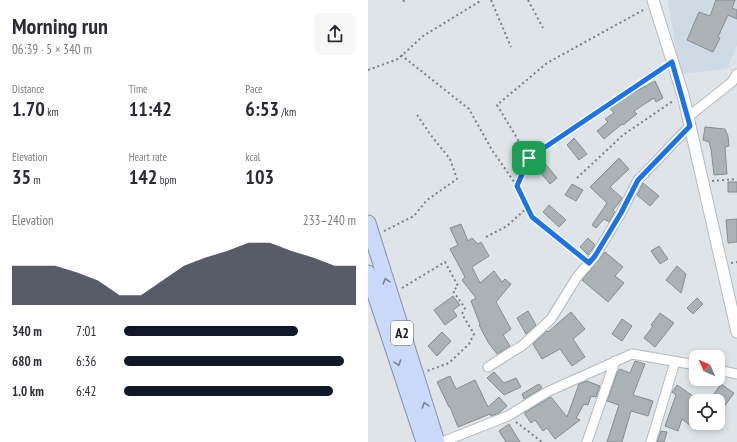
<!DOCTYPE html>
<meta charset="utf-8">
<style>
:root{--surface:#fff;--page:#f7f7f7;--text:#2b2b33;--muted:#7c7c81;--accent:#111827}
body{margin:0;font-family:"PT Sans Narrow",sans-serif;background:var(--page);color:var(--text);height:100vh;display:flex;flex-direction:column;font-size:15px;white-space:nowrap}
*{box-sizing:border-box;margin:0}
p{font-size:13px;color:var(--muted)}
.icon{flex:none;width:22px;height:22px;fill:none;stroke:currentColor;stroke-width:2;stroke-linecap:round;stroke-linejoin:round}
.map{position:relative;flex:1;overflow:hidden}
.details{display:flex;flex-direction:column;background:var(--surface);width:368px}
.details>*{flex:none}
.needle{width:26px;rotate:315deg}
.tools{position:absolute;left:321px;top:350px;display:grid;gap:8px}
.tools a{display:grid;place-items:center;width:36px;height:36px;border-radius:8px;background:var(--surface);box-shadow:0 2px 6px #0003;font-size:20px}
.pin{position:absolute;display:grid;place-items:center;width:34px;height:34px;color:#fff;margin:-17px;border-radius:8px;box-shadow:0 2px 6px #0006}
.round{display:grid;place-items:center;flex:none;width:42px;height:42px;border-radius:8px;background:var(--page)}
.overview{display:flex;align-items:center;justify-content:space-between;height:68px;padding:0 12px}
h1{font-size:22px;font-weight:700;line-height:30px}
.metrics{display:grid;grid-template-columns:repeat(3,1fr);gap:6px;height:68px;padding:4px 12px}
.metrics div{display:grid;align-content:center}
.metrics b{font-size:20px;font-weight:700}
.metrics small{font-size:11px;font-weight:400}
.metrics p{font-size:11px}
.chart{height:112px;padding:8px 12px}
.chart p{display:flex;justify-content:space-between}
.chart svg{width:100%;height:72px;margin-top:4px;fill:var(--accent);opacity:.7}
ul{padding:0 12px;list-style:none;font-size:13px}
li{display:grid;grid-template-columns:64px 48px 1fr;align-items:center;height:30px}
li i{height:10px;border-radius:5px;background:var(--accent)}
main{display:flex;flex:1;min-height:0}
.map>svg:first-child{display:block}
.built{fill:#cedbe4}
.building{fill:#abb2b5;stroke:#868d8f}
.lines{fill:none;stroke-linecap:round;stroke-linejoin:round}
.minor-casing{stroke:#b4babe;stroke-width:11}
.tertiary-casing{stroke:#b4babe;stroke-width:13}
.trunk-casing{stroke:#8592ac;stroke-width:17}
.path{stroke:#7c8083;stroke-width:2;stroke-dasharray:2 3;stroke-linecap:butt}
.minor{stroke:#fff;stroke-width:9}
.tertiary{stroke:#fff;stroke-width:11}
.trunk{stroke:#cbdafa;stroke-width:15}
.oneway{stroke:#7b8497}
.route-casing{stroke:#fff;stroke-width:8}
.route{stroke:#1a73e8;stroke-width:5}
.labels{text-anchor:middle;stroke-width:3.5;stroke-linejoin:round;paint-order:stroke}
.shield{fill:#fff;stroke:#5f6062;stroke-width:1}
.shield-label{font-size:14px;font-weight:bold;fill:#1a1c1e}
</style>
<main>
<section class="details">
<div class="overview"><div><h1>Morning run</h1><p>06:39 · 5 × 340 m</p></div><a class="round"><svg class="icon" aria-label="share" viewBox="0 0 24 24"><path d="M12 15V3M7 8l5-5 5 5M5 13v7h14v-7"/></svg></a></div>
<div class="metrics">
<div><p>Distance</p><b>1.70<small> km</small></b></div>
<div><p>Time</p><b>11:42</b></div>
<div><p>Pace</p><b>6:53<small> /km</small></b></div>
</div>
<div class="metrics">
<div><p>Elevation</p><b>35<small> m</small></b></div>
<div><p>Heart rate</p><b>142<small> bpm</small></b></div>
<div><p>kcal</p><b>103</b></div>
</div>
<div class="chart"><p><span>Elevation</span>233–240 m</p>
<svg viewBox="0 0 160 44" preserveAspectRatio="none"><path d="M0 44V20L10 20L20 20L30 24L40 29L50 38L60 38L70 29L80 20L90 15L100 11L110 6L120 6L130 11L140 15L150 20L160 20V44z"/></svg>
</div>
<ul>
<li><b>340 m</b>7:01<i style="width:75%"></i></li>
<li><b>680 m</b>6:36<i style="width:95%"></i></li>
<li><b>1.0 km</b>6:42<i style="width:90%"></i></li>
</ul>
</section>
<div class="map">
<svg width="369" height="442" viewBox="0 0 369 442">
<rect width="100%" height="100%" fill="#dee4e8"/>
<path class="built" d="M300,0h69v45l-10,24 -47,5z"/>
<path class="building" d="M348,0h19l-3,8 5,2v9l-9,-4 -10,22 2,1 -7,14 -26,-12 12,-28 11,4z
M287,81l8,17 -7,4 -2,-4 -20,13 3,3 -14,11 -1,-1 -18,15 -7,-8 11,-9 -3,-3 9,-6 -6,-7z
M337,127l20,2 3,7 1,10 -4,1 2,27 -13,1 -3,-26 -2,-7 -6,-2z
M206,138l13,16 -8,6 -12,-15z
M251,158l10,11 -19,18 12,11 -3,5 -6,7 2,2 -6,10 -5,-3 -8,9 -4,-3 15,-22 -17,-16z
M175,161l14,17 -7,6 -14,-17z
M360,182h9v10h-9z
M275,183l16,13 -9,10 -13,-11z
M204,184l11,6 -7,11 -11,-6z
M181,205l17,15 -7,7 -16,-15z
M369,219v23l-9,1 -2,-23z
M93,224l7,17 4,-3 6,6 3,-2 8,14 -17,11 8,16 14,-12 8,11 3,-3 6,5 -15,18 15,27 -8,6 7,11 -13,8 -9,-12 -9,-17 1,-1 -9,-23 5,-3 -14,-18 3,-3 -15,-28 8,-4 -8,-17z
M220,238l7,7 -7,10 -8,-8z
M291,246l9,13 -8,5 -9,-13z
M237,252l18,15 -8,9 9,7 -16,19 -26,-22z
M309,266l9,8 -5,19 -15,-13z
M85,296l7,9 -7,5 4,6 -12,9 -11,-15z
M329,298l6,6 -10,10 -6,-6z
M160,311l8,14 -10,9 -9,-16z
M203,312l14,17 -12,10 12,18 -13,9 -12,-17 -18,10 -9,-15 14,-13 1,1z
M292,313l14,10 -19,24 -11,-9 9,-12 -2,-1z
M254,319l10,7 -10,15 -10,-7z
M74,332l9,9 -14,15 -9,-10z
M267,361l10,3 -12,31 20,6 -5,15 -17,-5 -9,31h-15l12,-37 -12,-4 10,-28 3,-4 10,4z
M126,372l10,11 12,-5 5,9 -17,8 -17,-17z
M82,376l6,13 19,-9 13,27 11,-10 8,9 -8,7 -8,3 -1,-2 -32,13 -8,-20h-1l-12,-25z
M219,381l13,5 -4,11 -5,-1 -3,9 -4,-1 -8,14 4,2 -25,19 -8,-11 -4,3 -8,-11 -4,3 -7,-10 27,-16 16,20 12,-33z
M171,384l3,4 -18,11 -2,-5z
M353,384l13,9 -16,22v-14h-9z
M309,385l19,13v32l-14,-11 -4,12 -13,-5 11,-31 -4,-3z
M141,424l11,18h-14l-7,-11z
M293,431l6,1 -3,10h-7z"/>
<g class="lines">
<g class="minor-casing">
<path id="minor" d="M320,117l44,-35 5,-8
M120,367l35,-22 28,-26 26,-42 18,-21 26,-43 17,-33 52,-54
M350,370l19,4
M74,442l66,-26 39,-24 85,-38 64,11
M219,442l28,-81
M283,442l24,-80"/>
</g>
<g class="tertiary-casing">
<path id="tertiary" d="M285,0l30,95 54,237"/>
</g>
<g class="trunk-casing">
<path id="trunk" d="M0,223l69,219
M0,273l56,169"/>
</g>
<path class="path" d="M35,0l1,1 3,-1
M123,0l20,47
M160,0l15,28
M33,55l68,54 23,41 25,36
M0,70l30,-11 25,-23 59,-36
M161,158l-32,-53 50,-42 98,-54
M209,178l46,-43 50,-34
M344,181l25,-2
M16,231l30,-15 13,-16 30,-21 -7,-20 -20,-25 -13,-19
M118,237l21,-11 20,-18
M213,257l-49,-40 -15,-31 12,-28 134,-90
M363,263l6,-1
M34,288l43,-26 13,24 -5,5 12,17 -3,6 12,20 -5,10 -20,19 -22,8
M148,422l26,20"/>
<use href="#minor" class="minor"/>
<use href="#tertiary" class="tertiary"/>
<use href="#trunk" class="trunk"/>
</g>
<defs><path id="oneway-chevron" d="M-2-3.5L2.5 0L-2 3.5" fill="none" stroke-width="1.6" stroke-linecap="round" stroke-linejoin="round"/></defs>
<g class="oneway">
<use href="#oneway-chevron" transform="translate(18 281) rotate(-107)"/>
<use href="#oneway-chevron" transform="translate(30 363) rotate(72)"/>
<use href="#oneway-chevron" transform="translate(57 405) rotate(-108)"/>
</g>
<g class="lines">
<g class="route-casing">
<path id="route" d="M304,62l18,64 -52,54 -17,33 -26,43 -6,7 -57,-46 -15,-31 12,-28z"/>
</g>
<use href="#route" class="route"/>
</g>
<g class="labels">
<rect class="shield" x="23" y="321" width="22" height="24" rx="3"/>
<g class="shield-label">
<text x="34" y="338">A2</text>
</g>
</g>
</svg>
<div class="tools">
<a><svg class="needle" viewBox="-14 -14 28 28"><path d="M0-13l5 13h-10z" fill="#e53935"/><path d="M0 13l5-13h-10z" fill="#7c7c81"/></svg></a>
<a><svg class="icon" aria-label="locate" viewBox="0 0 24 24"><circle cx="12" cy="12" r="6"/><path d="M12 2v4M12 18v4M2 12h4M18 12h4"/></svg></a>
</div>
<div class="pin" style="left:161px;top:158px;background:#1e9e55"><svg class="icon" aria-label="arrive" viewBox="0 0 24 24"><path d="M6 21V4h12l-3 4 3 4H6"/></svg></div>
</div>
</main>
